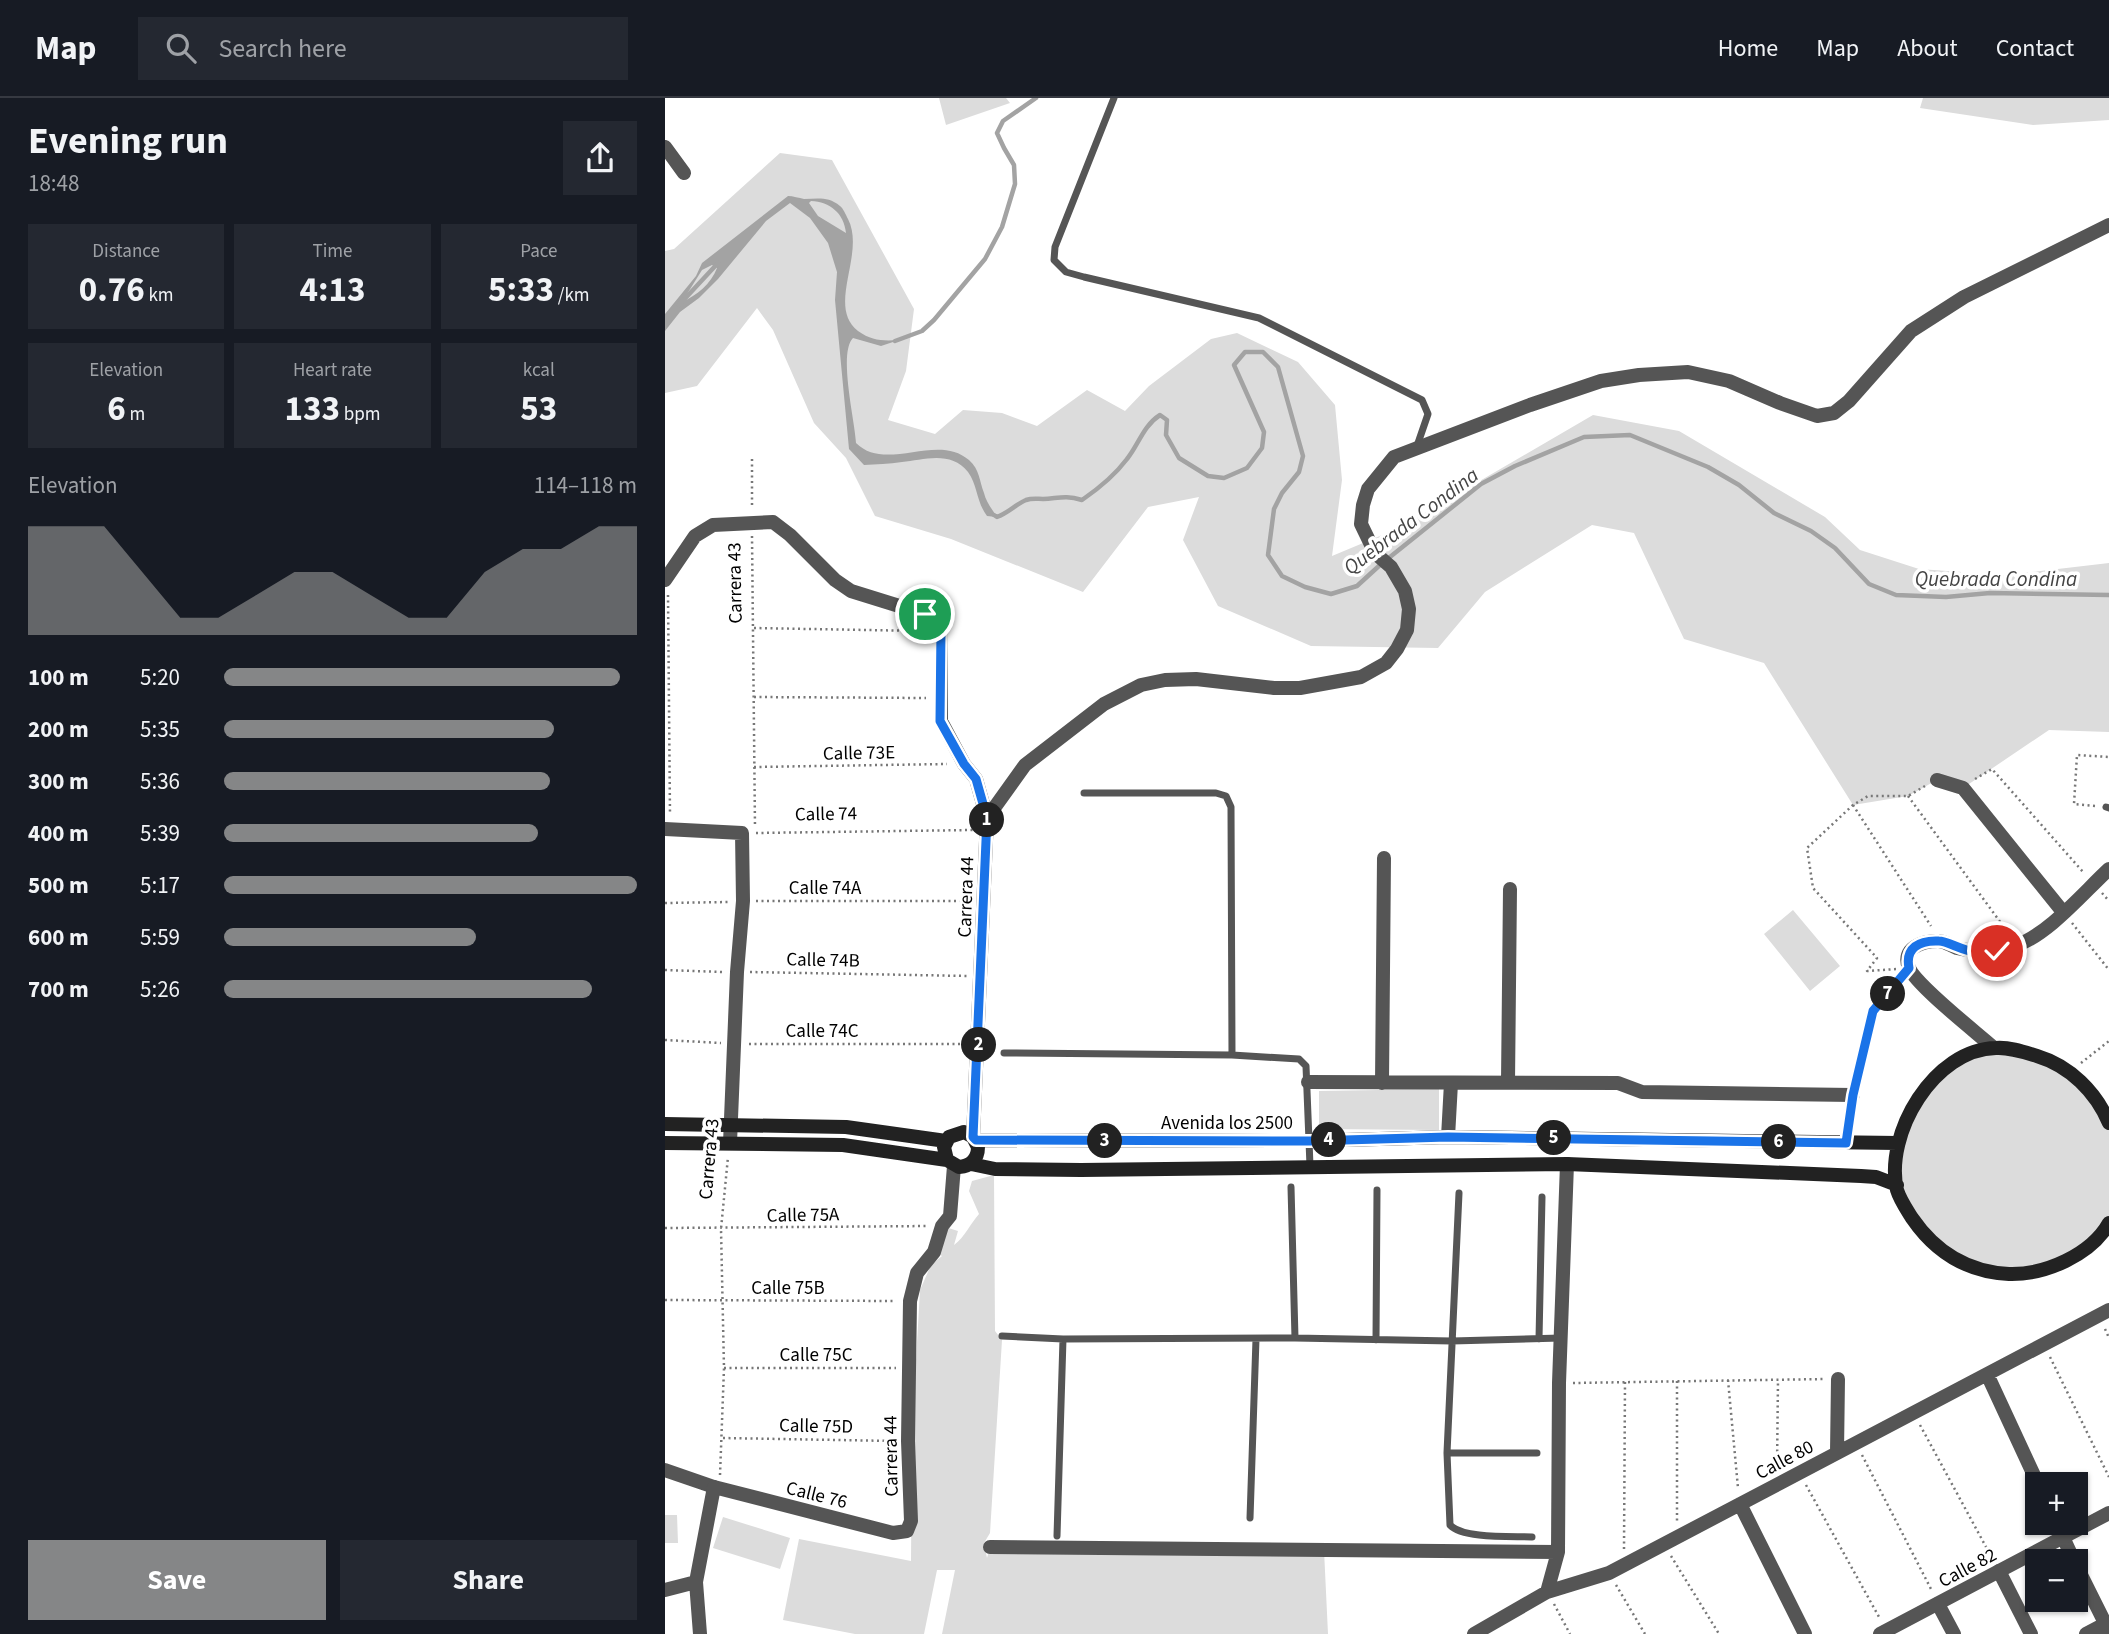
<!DOCTYPE html>
<meta charset="utf-8">
<style>
:root{--surface:#171b24;--page:#242831;--text:#f1f3f6;--muted:#9ea1a6;--line:#363941;--accent:#858687}
body{margin:0;font-family:"Source Sans 3",sans-serif;background:var(--page);color:var(--text);height:100vh;display:flex;flex-direction:column;font-size:26px;white-space:nowrap}
*{box-sizing:border-box;margin:0}
p{font-size:23px;color:var(--muted)}
.icon{flex:none;width:38px;height:38px;fill:none;stroke:currentColor;stroke-width:2;stroke-linecap:round;stroke-linejoin:round}
.map{position:relative;flex:1;overflow:hidden}
.details{display:flex;flex-direction:column;background:var(--surface);width:665px}
.details>*{flex:none}
.buttons{position:absolute;left:1360px;top:1374px;display:grid;gap:14px}
.buttons a{display:grid;place-items:center;width:63px;height:63px;border-radius:0px;background:var(--surface);box-shadow:0 2px 5px #0004;font-size:35px}
.pin{position:absolute;display:grid;place-items:center;width:60px;height:60px;color:#fff;margin:-30px;border:4px solid #fff;border-radius:50%;box-shadow:0 2px 7px #0007}
.km{position:absolute;width:35px;height:35px;margin:-18px;border-radius:50%;background:#222;color:#fff;font-size:19px;line-height:35px;text-align:center}
.round{display:grid;place-items:center;flex:none;width:74px;height:74px;border-radius:0px;background:var(--page)}
.summary{display:flex;align-items:center;justify-content:space-between;height:119px;padding:0 28px}
h1{font-size:38px;font-weight:700;line-height:52px}
.stats{display:grid;grid-template-columns:repeat(3,1fr);gap:10px;height:119px;padding:7px 28px}
.stats div{display:grid;align-content:center;border-radius:0px;background:var(--page);text-align:center}
.stats b{font-size:35px;font-weight:700}
.stats small{font-size:19px;font-weight:400}
.stats p{font-size:19px}
.chart{height:196px;padding:14px 28px}
.chart p{display:flex;justify-content:space-between}
.chart svg{width:100%;height:126px;margin-top:7px;fill:var(--accent);opacity:.7}
.action{display:flex;gap:14px;margin-top:auto;padding:14px 28px}
.action a{flex:1;height:80px;border-radius:0px;background:var(--accent);color:#fff;font-size:28px;font-weight:700;line-height:80px;text-align:center}
.action a+a{background:var(--page);color:var(--text)}
ul{padding:0 28px;list-style:none;font-size:23px}
li{display:grid;grid-template-columns:112px 84px 1fr;align-items:center;height:52px}
li i{height:18px;border-radius:9px;background:var(--accent)}
header{display:flex;align-items:center;gap:42px;box-sizing:border-box;height:98px;padding:0 35px;background:var(--surface);border-bottom:2px solid var(--line)}
header strong{font-size:33px}
nav{display:flex;gap:38px;margin-inline-start:auto;font-size:24px}
.search{width:490px;height:63px;background:var(--page);display:flex;align-items:center;gap:18px;box-sizing:border-box;padding:0 24px;border-radius:0px;color:var(--muted);font-size:26px}
main{display:flex;flex:1;min-height:0}
.map>svg:first-child{display:block}
.green{fill:#dcdcdc}
.water{fill:#a3a3a3;fill-rule:evenodd}
.lines{fill:none;stroke-linecap:round;stroke-linejoin:round}
.stream{stroke:#a3a3a3;stroke-width:4.5}
.path{stroke:#777;stroke-width:2.5;stroke-dasharray:2 3.5;stroke-linecap:butt}
.service{stroke:#555;stroke-width:7}
.minor{stroke:#555;stroke-width:14}
.tertiary{stroke:#555;stroke-width:14}
.secondary{stroke:#222;stroke-width:14}
.route-casing{stroke:#fff;stroke-width:14}
.route{stroke:#1a73e8;stroke-width:9}
.labels{text-anchor:middle;stroke-width:7;stroke-linejoin:round;paint-order:stroke}
.street-label{font-size:19px;fill:#000;stroke:#fff}
.water-label{font-size:21px;font-style:italic;fill:#444;stroke:#fff}
</style>
<header>
<strong>Map</strong>
<div class="search"><svg class="icon" aria-label="search" viewBox="0 0 24 24"><circle cx="10" cy="10" r="6"/><path d="M15 15l6 6"/></svg>Search here</div>
<nav><a>Home</a><a>Map</a><a>About</a><a>Contact</a></nav>
</header>
<main>
<section class="details">
<div class="summary"><div><h1>Evening run</h1><p>18:48</p></div><a class="round"><svg class="icon" aria-label="share" viewBox="0 0 24 24"><path d="M12 15V3M7 8l5-5 5 5M5 13v7h14v-7"/></svg></a></div>
<div class="stats">
<div><p>Distance</p><b>0.76<small> km</small></b></div>
<div><p>Time</p><b>4:13</b></div>
<div><p>Pace</p><b>5:33<small> /km</small></b></div>
</div>
<div class="stats">
<div><p>Elevation</p><b>6<small> m</small></b></div>
<div><p>Heart rate</p><b>133<small> bpm</small></b></div>
<div><p>kcal</p><b>53</b></div>
</div>
<div class="chart"><p><span>Elevation</span>114–118 m</p>
<svg viewBox="0 0 160 44" preserveAspectRatio="none"><path d="M0 44V6L10 6L20 6L30 22L40 38L50 38L60 30L70 22L80 22L90 30L100 38L110 38L120 22L130 14L140 14L150 6L160 6V44z"/></svg>
</div>
<ul>
<li><b>100 m</b>5:20<i style="width:96%"></i></li>
<li><b>200 m</b>5:35<i style="width:80%"></i></li>
<li><b>300 m</b>5:36<i style="width:79%"></i></li>
<li><b>400 m</b>5:39<i style="width:76%"></i></li>
<li><b>500 m</b>5:17<i style="width:100%"></i></li>
<li><b>600 m</b>5:59<i style="width:61%"></i></li>
<li><b>700 m</b>5:26<i style="width:89%"></i></li>
</ul>
<div class="action"><a>Save</a><a>Share</a></div>
</section>
<div class="map">
<svg width="1444" height="1536" viewBox="0 0 1444 1536">
<rect width="100%" height="100%" fill="#fff"/>
<path class="green" d="M274,0h67l4,5 -64,22z
M1258,0h186v22l-76,5 -113,-17z
M115,55l52,7 82,149 -8,62 -18,49 47,14 28,-24 39,3 35,13 50,-36 38,21 24,-25 62,-47 26,-6 61,29 37,43 7,75 -10,76 67,-28 194,-113 86,16 146,86 35,33 59,19 86,6 104,-12v169l-60,-2 -86,58 -26,-8 -29,16 -55,9 -89,-142 -80,-24 -50,-106 -42,-8 -107,67 -47,56 -127,-2 -93,-40 -35,-66 16,-43 -51,10 -65,85 -132,-53 -76,-23 -29,-58 -32,-35 -41,-93 -16,-22 -60,78 -32,7v-142l9,-2z
M1128,812l47,56 -30,25 -46,-57z
M1329,950l76,24 39,51v100l-6,11 -68,39 -83,-14 -48,-53 -6,-63 47,-75z
M774,991v41l-120,-1v-38z
M329,1077l1,156 7,9 -12,193 -6,10 3,15 3,-11 334,3 4,84h-386l13,-64h-18l-13,64h-69l-72,-14 16,-81 112,22 1,-130 8,-141 11,-25 11,-9 -8,-4 8,-26 16,5 -4,14c11,-8 16,-21 25,-31l-10,-23 3,-10z
M0,1417h12l1,28h-13z
M58,1419l67,21 -10,31 -67,-21z"/>
<path class="water" d="M123,98c5,0 11,2 16,3 13,0 24,-3 36,7 3,2 6,9 8,13 18,35 -22,87 10,112 14,10 25,10 41,9l-18,6 -28,-8c-15,15 2,83 3,105 30,30 81,-11 113,17 11,10 10,20 15,33 2,9 8,16 13,24l-10,-1c-11,-15 -9,-30 -19,-44 -17,-22 -45,-12 -66,-10 -13,2 -26,2 -38,3l-15,-16 -14,-149 2,-28 -9,-29 -18,-25 -20,-15 -24,18 -48,58 -19,19 -19,14 -15,19v-17l31,-38 6,-13zM146,103c19,1 33,12 35,32l-28,-17 -9,-13zM47,167l5,3c-6,16 -20,27 -35,34l20,-32z"/>
<g class="lines">
<path class="stream" d="M14,207l39,-42
M230,243l27,-10 12,-11 51,-61 17,-32 13,-43 -1,-19 -10,-17 -7,-15 6,-12 33,-23
M329,417l3,2c11,-4 18,-12 29,-17 6,-2 11,-1 17,-1 17,-1 22,-4 39,1 16,-11 33,-25 45,-41 12,-15 16,-33 33,-44l7,5 -1,15 13,23 29,18 16,2 23,-10 15,-20 2,-16 -30,-67 11,-13h18l15,15 25,89 -4,16 -17,21 -8,16 -6,46 14,21 23,11 26,7 26,-8 23,-21 101,-81 34,-18 69,-29 46,-2 78,32 31,18 35,28 37,18 24,17 34,36 27,11 50,2 44,-4 119,2"/>
<path class="path" d="M87,361v49
M87,438l3,291
M3,497l2,220
M89,530l168,3
M89,599l172,1
M89,669l193,-3
M1310,681l17,-10 92,104
M1243,698l101,138
M1188,707l78,121
M1430,708l-21,-2 3,-49 32,2
M91,735l217,-3
M1437,795l7,8
M91,803h214
M0,805l63,-1
M1407,825l37,47
M1231,871l-29,2 10,-13 -64,-70 -6,-40 46,-43 15,-9h40l17,-10
M0,872l58,2
M85,874l218,4
M0,942l56,3
M84,946h214
M1416,965l28,-22
M1191,983l17,-70 26,-30
M1183,1032l3,-21
M0,1130l264,-2
M0,1202l231,1
M1440,1231l4,9
M1385,1259l59,120
M59,1270h172
M1063,1282l10,108
M1012,1283v140
M908,1285l252,-4
M1255,1327l72,133
M58,1340l171,3
M1197,1357l69,134
M1112,1370l1,-88
M55,1377l4,-107 -3,-139 7,-72
M1141,1387l73,132
M959,1451l1,-168
M1006,1458l48,78
M951,1487l29,49
M889,1506l16,30"/>
<path class="service" d="M449,0l-59,149 -1,13 12,12 18,5 175,41 163,82 6,14 -11,32
M419,695h132l10,3 5,11 1,248 67,4 7,7 4,100
M1441,709l3,1
M339,955l228,2
M626,1089l4,151
M794,1095l-12,260 3,72c13,14 63,11 82,12
M337,1238l61,3 232,-1 157,3 109,-3
M874,1241l3,-142
M711,1242l1,-150
M782,1355h90
M585,1420l6,-179
M392,1438l6,-197"/>
<path class="minor" d="M0,49l19,26
M0,482l30,-44 18,-11 60,-3 17,13 45,45 16,11 74,23 16,15v92l23,43 12,15 11,39 -14,319
M1272,682l26,8 100,124
M322,720l38,-53 79,-61 37,-19 24,-5 31,-1 78,9h26l61,-11 25,-14 11,-14 10,-19 2,-21 -4,-18 -14,-24 -16,-14 -14,-29 2,-19 5,-16 26,-32 136,-52 71,-24 38,-6 49,-3 41,9 51,22 37,13 17,-3 15,-12 62,-70 53,-34 145,-72
M0,731l77,4 1,68 -6,71 -7,171
M1329,950c-18,-16 -77,-62 -85,-80 -8,-20 13,-27 29,-27 7,0 13,5 19,7 20,5 39,5 58,-2 33,-11 68,-53 94,-77
M643,984l310,1 24,9 211,3
M843,984l2,-193
M717,985l2,-225
M783,1039l3,-54
M1322,1276l51,110
M1172,1354l1,-73
M0,1372l49,17
M1075,1406l65,130
M1391,1424l18,39
M325,1449l568,5
M1410,1465l34,68
M1334,1473l32,63
M882,1494l11,-40 1,-169 8,-219
M1273,1506l16,30
M809,1536l73,-42 62,-19 500,-263
M1421,1536l19,-10"/>
<path class="tertiary" d="M0,1492l31,-8
M35,1536l-4,-52 18,-95 179,46 14,-2 4,-10 -3,-80 2,-140 7,-28 17,-21 8,-26 8,-10 4,-50
M1215,1536l229,-121"/>
<path class="secondary" d="M1444,1025c-13,-31 -39,-57 -72,-67 -13,-4 -27,-9 -41,-8 -62,1 -112,86 -99,142 3,10 10,20 15,28 24,35 55,54 97,56 36,1 82,-19 100,-51
M0,1026l181,3 100,14
M311,1042l334,1 138,-4 450,6
M0,1045l178,2 104,15 12,7c12,-1 19,-8 19,-20l-5,-10 -9,-5 -15,5 -5,10 3,13
M306,1066l24,5 86,1 486,-6 294,12 15,1 21,8"/>
</g>
<g class="lines">
<g class="route-casing">
<path id="route" d="M260,516l16,15 -1,92 24,43 12,15 11,39 -14,319 3,3 334,1 138,-4 398,6 7,-48 20,-84 36,-43c-4,-20 10,-28 30,-27 8,0 24,10 36,11 8,0 15,-1 22,-1"/>
</g>
<use href="#route" class="route"/>
</g>
<g class="labels">
<g class="street-label">
<text transform="translate(69 485) rotate(-91)" y="7">Carrera 43</text>
<text transform="translate(194 654) rotate(-1)" y="7">Calle 73E</text>
<text transform="translate(161 715) rotate(-1)" y="7">Calle 74</text>
<text x="160" y="796">Calle 74A</text>
<text transform="translate(300 799) rotate(-88)" y="7">Carrera 44</text>
<text transform="translate(158 861) rotate(1)" y="7">Calle 74B</text>
<text x="157" y="939">Calle 74C</text>
<text x="562" y="1031">Avenida los 2500</text>
<text transform="translate(43 1061) rotate(-85)" y="7">Carrera 43</text>
<text transform="translate(138 1116) rotate(-1)" y="7">Calle 75A</text>
<text x="123" y="1196">Calle 75B</text>
<text x="151" y="1263">Calle 75C</text>
<text transform="translate(151 1327) rotate(1)" y="7">Calle 75D</text>
<text transform="translate(225 1358) rotate(-91)" y="7">Carrera 44</text>
<text transform="translate(1119 1361) rotate(-28)" y="7">Calle 80</text>
<text transform="translate(152 1396) rotate(14)" y="7">Calle 76</text>
<text transform="translate(1302 1469) rotate(-28)" y="7">Calle 82</text>
</g>
<g class="water-label">
<text transform="translate(746 423) rotate(-37)" y="7">Quebrada Condina</text>
<text x="1331" y="488">Quebrada Condina</text>
</g>
</g>
</svg>
<div class="buttons">
<a>+</a>
<a>−</a>
</div>
<div class="pin" style="left:260px;top:516px;background:#1e9e55"><svg class="icon" aria-label="arrive" viewBox="0 0 24 24"><path d="M6 21V4h12l-3 4 3 4H6"/></svg></div>
<div class="pin" style="left:1332px;top:853px;background:#d93025"><svg class="icon" aria-label="check" viewBox="0 0 24 24"><path d="M5 12l5 5 9-10"/></svg></div>
<b class="km" style="left:322px;top:722px">1</b>
<b class="km" style="left:314px;top:947px">2</b>
<b class="km" style="left:440px;top:1043px">3</b>
<b class="km" style="left:664px;top:1042px">4</b>
<b class="km" style="left:889px;top:1040px">5</b>
<b class="km" style="left:1114px;top:1044px">6</b>
<b class="km" style="left:1223px;top:896px">7</b>
</div>
</main>
